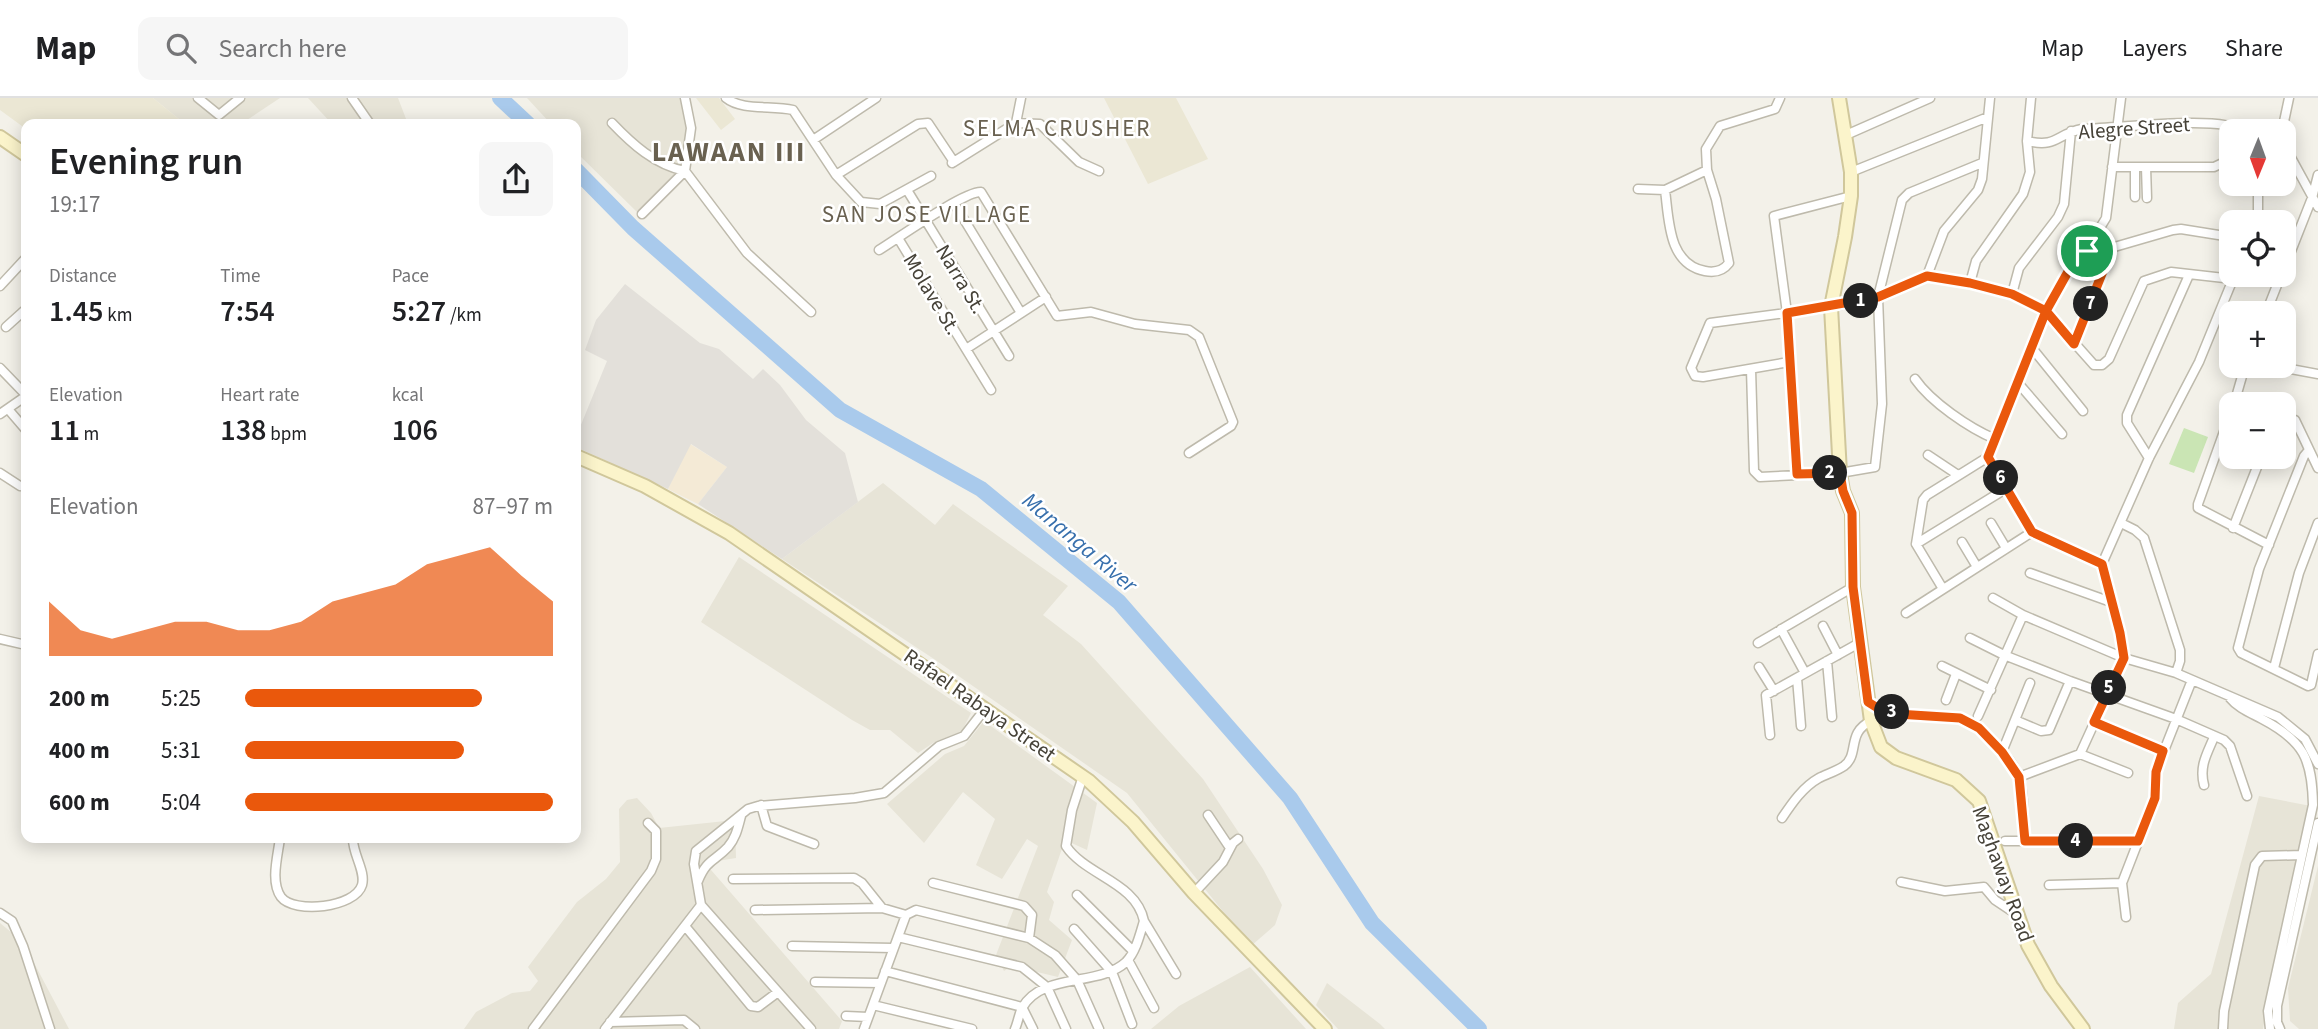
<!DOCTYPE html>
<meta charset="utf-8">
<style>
:root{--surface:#fff;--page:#f6f6f6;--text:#202124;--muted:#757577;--line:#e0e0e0;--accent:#ea580c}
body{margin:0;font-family:"Source Sans 3",sans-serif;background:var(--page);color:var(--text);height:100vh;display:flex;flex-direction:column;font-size:26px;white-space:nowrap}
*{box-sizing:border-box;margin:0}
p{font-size:23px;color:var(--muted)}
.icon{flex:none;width:38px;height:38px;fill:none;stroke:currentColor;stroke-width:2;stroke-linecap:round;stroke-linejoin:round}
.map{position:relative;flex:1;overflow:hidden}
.panel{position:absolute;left:21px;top:21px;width:560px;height:724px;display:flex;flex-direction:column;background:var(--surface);border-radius:14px;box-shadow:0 4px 18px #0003}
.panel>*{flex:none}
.needle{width:46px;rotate:181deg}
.controls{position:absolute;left:2219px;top:21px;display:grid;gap:14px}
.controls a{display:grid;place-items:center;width:77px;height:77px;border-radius:14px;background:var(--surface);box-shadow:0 4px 18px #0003;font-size:35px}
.pin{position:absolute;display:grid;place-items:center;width:60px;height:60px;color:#fff;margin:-30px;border:4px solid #fff;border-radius:50%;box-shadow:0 2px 7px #0007}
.km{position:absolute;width:35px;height:35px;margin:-18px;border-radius:50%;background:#222;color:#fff;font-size:19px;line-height:35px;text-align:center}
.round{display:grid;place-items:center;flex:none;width:74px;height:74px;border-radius:14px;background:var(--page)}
.headline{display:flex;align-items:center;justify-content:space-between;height:119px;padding:0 28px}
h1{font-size:38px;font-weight:600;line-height:52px}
.stats{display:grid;grid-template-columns:repeat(3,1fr);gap:10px;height:119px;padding:7px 28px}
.stats div{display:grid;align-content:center}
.stats b{font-size:30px;font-weight:600}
.stats small{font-size:19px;font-weight:400}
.stats p{font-size:19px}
.chart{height:196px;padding:14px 28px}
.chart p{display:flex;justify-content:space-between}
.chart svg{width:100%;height:126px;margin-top:7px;fill:var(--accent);opacity:.7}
ul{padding:0 28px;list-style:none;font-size:23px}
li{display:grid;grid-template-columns:112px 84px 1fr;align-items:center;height:52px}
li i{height:18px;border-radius:9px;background:var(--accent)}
header{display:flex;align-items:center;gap:42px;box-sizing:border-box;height:98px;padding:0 35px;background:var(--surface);border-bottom:2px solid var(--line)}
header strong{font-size:33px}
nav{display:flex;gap:38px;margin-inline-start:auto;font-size:24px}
.search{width:490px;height:63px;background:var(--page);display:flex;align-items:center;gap:18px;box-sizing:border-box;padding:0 24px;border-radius:14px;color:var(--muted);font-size:26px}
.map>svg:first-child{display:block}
.residential{fill:#e7e4d7}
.commercial{fill:#f4ead6}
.industrial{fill:#e3e0da}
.education{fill:#ebe7d4}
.green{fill:#cae5b4}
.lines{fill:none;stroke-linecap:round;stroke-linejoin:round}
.river{stroke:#a9caec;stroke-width:16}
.street-casing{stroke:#bebaac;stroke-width:11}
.secondary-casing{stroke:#d0c79b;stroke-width:16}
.street{stroke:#fff;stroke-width:8}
.secondary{stroke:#fbf4cb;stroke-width:12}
.route-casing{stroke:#fff;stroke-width:14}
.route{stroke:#ea580c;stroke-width:9}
.labels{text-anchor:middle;stroke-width:5;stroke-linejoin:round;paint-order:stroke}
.street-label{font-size:21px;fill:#464238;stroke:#fff}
.neighbourhood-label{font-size:23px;letter-spacing:2px;fill:#696150;stroke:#fff}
.water-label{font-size:23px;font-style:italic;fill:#376fac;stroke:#fff}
.district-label{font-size:28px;font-weight:bold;letter-spacing:2px;fill:#696150;stroke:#fff}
</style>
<header>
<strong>Map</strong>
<div class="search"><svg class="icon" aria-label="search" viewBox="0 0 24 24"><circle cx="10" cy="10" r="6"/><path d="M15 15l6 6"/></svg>Search here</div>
<nav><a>Map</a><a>Layers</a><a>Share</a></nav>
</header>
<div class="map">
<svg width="2318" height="931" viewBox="0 0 2318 931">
<rect width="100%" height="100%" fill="#f3f1e9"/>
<path class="residential" d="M153,0h127l-39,26h-56z
M308,0h90l10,26h-76z
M527,0h154l7,31 -10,43 -40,41 -62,-61v-28h-25z
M883,385l52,42 18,-21 115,82 -25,29 38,29 122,135 60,90 19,36 -7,20 -24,21 -124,-153 -193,-134 -152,-100z
M739,459l232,156 -9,18 -29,12 -15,10 -28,-23h-20l-18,-10 -151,-98z
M984,623l113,82 -10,47 -22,-10 -18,52 7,10 -5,18 23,20 -14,37 -46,-11 -8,5 -8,-16 42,-109 -11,-7 -25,40 -26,-14 19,-46 -32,-27 -39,51 -37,-39 58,-50 19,-8z
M2259,698l52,10 -39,173 -9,50h-89l4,-26 33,-29z
M637,700l14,15 8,15 76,-8 1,38 -31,5 137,158 -3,8h-375l12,-17 36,-19 18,-2 8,-10 -10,-14 49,-65 29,-23 14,-17 -1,-53 8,-9z
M2318,768v163h-19l-9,-8 -2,-33z
M0,825l23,19 46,87h-69z
M1250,869l56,62h-155l28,-23z
M1327,885l53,41 5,5h-47l-22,-24z"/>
<path class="commercial" d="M690,346l37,23 -29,37 -30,-15z"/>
<path class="industrial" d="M625,186l75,59 19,6 34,30 10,-10 17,16 26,35 39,33 13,49 -76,57 -84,-55 29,-37 -36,-23 -23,45 -92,-42v-10l31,-76 -22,-11 11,-30z"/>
<path class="education" d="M0,0h153l32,26h-159v5l-26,-19z
M696,0h23l16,21 -14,11z
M1104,0h72l32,61 -60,25z"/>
<path class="green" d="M2184,330l24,9 -14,36 -25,-9z"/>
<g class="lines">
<path class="river" d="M500,0l28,26
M576,72l57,58 207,182 141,79 138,113 171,196 82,125 107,106"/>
<g class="street-casing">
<path id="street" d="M198,0l21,17 21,-17
M352,0l18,26
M726,0c16,13 46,7 67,12l43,65 25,27 19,2 51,-28
M612,25c20,21 43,42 73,48l62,82 64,59
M1016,25l5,-25
M2282,33l7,-33
M1846,37l84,-37
M813,42l63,-42
M2027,43c31,7 29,-7 55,-12 29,0 142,-15 159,2
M2284,47l34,62
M952,65l64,-40 24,1 39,38 20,9
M2112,69h102l17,-8
M2135,69v30
M2146,69l1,31
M1851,74l137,-55
M836,77l82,-51 10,-1 26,39
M1638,91l27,1 42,-20
M907,92l102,166
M1665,92c4,30 3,74 40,81 10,2 18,0 24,-8l-13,-64 -9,-29 -1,-21 14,-23 55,-17 5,-11
M954,105l67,110
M642,116l43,-43 6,-43 -6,-30
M2253,124l5,-10v-28
M898,140l93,152
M879,152c18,-11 85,-59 102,-58l76,124 34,-4 44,12 54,6 10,7 34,85 -2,4 -42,27
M2086,153l18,-1 69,-20 8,-1 50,8
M2284,171l28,-71 6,-23
M1927,178l17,-45 34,-41 4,-11 8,-81
M1970,185l6,-22 47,-67 7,-22 -3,-31 4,-43
M0,188l26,-28
M2012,196l7,-26 39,-51 6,-13 7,-73
M2266,215l15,-38
M6,229l20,-18
M2074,246l32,-78 -2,-16
M2032,250l51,63
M966,251l80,-52
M1789,264l-86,15 -8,-1 -4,-8 19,-45 121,-16 47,-10 49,-21 43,7 42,11 34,17 48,54h8l7,-6 35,-78 27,-9 62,7 11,-4
M2274,268l44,8
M0,270l26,27
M1751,271l3,102 6,6 80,-4 35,-6 7,-63 -4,-107 24,-97 7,-7 73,-30
M1915,281c16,23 54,49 80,60
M2019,286l43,50
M2234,306l11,-38
M8,311l18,21
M2231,314l-33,92v4l71,37
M0,316l26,-18
M2284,319l11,3 23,48
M2309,352l-5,6 -45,113 -21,79 3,5 67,33 3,-1 7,-31
M1928,357l30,20
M1988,359l44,75 70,32
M2149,360l-22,-35v-8l62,-140
M0,375l20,13
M1797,376l-10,-161 -13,-97 77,-20
M1991,425l15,25
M2121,425l14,7 9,8 36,112v11l-4,12
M2233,430l28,-71
M1962,444l15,25
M1916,446l91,-56
M2030,475l81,29
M1943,491l-27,-45 7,-44 4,-5 61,-38 58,-146 28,-50 12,-10 20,-33 15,-120
M1993,500l30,17 101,43 52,15 102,44 27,22 13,25
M1906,515l126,-81
M1823,528l15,29
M1781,531l24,44
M1970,540l34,17 66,26 106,38 48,21 6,6 17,50
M0,541l26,6
M1758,545l95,-56
M1827,563l5,56
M1942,568l49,24
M1759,569l15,24
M2274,570l25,-95 19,-50
M1797,580l4,48
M2230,600c8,10 21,15 32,21 42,22 50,40 51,86l-45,206 2,18
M1946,602l10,-26
M1868,604c28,18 59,11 90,16 21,4 53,39 61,59 5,13 5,48 6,64
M1978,618l45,-101
M2015,622l15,-37
M2094,624l69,29
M1770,637l-4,-40 95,-53
M2002,654l13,-32 26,11 8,-1 21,-49
M2080,656l48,19
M1083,678l-11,34 -6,36c20,30 70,36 78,75l32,53
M2019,679l61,-23 44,-96 -4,-25 -18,-69 47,-106 50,-96 34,-83
M2204,687c-5,-19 3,-31 10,-48
M761,707l6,21 47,18
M1208,717l22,33
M1782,720c10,-15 21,-31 37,-40 8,-4 18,-7 25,-12 16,-12 2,-33 27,-45
M280,740c-2,17 -10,44 1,59 13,17 74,11 81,-12 4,-14 -10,-32 -9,-47
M2005,743h133
M733,781l121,-1 8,5 20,25
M698,783c9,-22 16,-19 30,-34 8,-9 10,-20 13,-31
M1901,784l44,9 39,-4 11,13 21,14
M933,785l91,23 8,9 -3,23
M2122,785l4,34
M2049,787l73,-2 33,-85 1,-27 36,-91
M1194,795l29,-31 10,-19 5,-4
M1077,797l56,56
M755,812l127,-2 24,7
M0,815l12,8 11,25 27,83
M685,828l66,80 7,1 20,-15
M1074,831l38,43 20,52
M898,839l124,30 25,20 19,42
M792,848l101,2
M1128,862l26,48
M885,873l137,36 11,22
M815,884l65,1
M873,907l99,24
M846,918l22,1
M610,924l74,-2 11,9
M533,931l118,-158 5,-12v-28l-8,-8
M605,931l96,-124
M811,931l-110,-124 -7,-41 2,-13 52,-42 10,-3 97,-8 29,-5 55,-47 25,-10 21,-27
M864,931l42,-114 10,-5 113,28 26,17 22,25 22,49
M1015,931c3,-7 4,-15 7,-21 20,-36 77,-21 104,-46 10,-10 14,-28 18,-41
M2223,931l1,-18 31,-146 7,-9 40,-1
M2280,931l-3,-7v-16l41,-183"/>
</g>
<g class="secondary-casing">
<path id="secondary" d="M1839,0l12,74v24l-6,41 -14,70 9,166 3,18 9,22 1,74 18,134 10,26 15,11 60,22 23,21 49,144 23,41 32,43
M0,39l26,18
M576,358l69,30 84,47 360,248 44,41 61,71 131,136"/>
</g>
<use href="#street" class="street"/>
<use href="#secondary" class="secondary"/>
</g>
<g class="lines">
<g class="route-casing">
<path id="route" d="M2087,153l-13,10 -28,50 -34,-17 -42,-11 -43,-7 -49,21 -91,16 10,161 43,-1 3,18 9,22 1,74 15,115 8,5 21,7 63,4 19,10 23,24 17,25 6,64h113l17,-43 1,-26 7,-21 -69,-29 30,-64 -4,-25 -18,-69 -70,-32 -44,-75 58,-146 28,33 33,-83 -3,-11 -17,1"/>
</g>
<use href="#route" class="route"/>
</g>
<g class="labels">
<g class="street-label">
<text transform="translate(2134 30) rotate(-4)" y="7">Alegre Street</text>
<text transform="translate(961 181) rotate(59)" y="7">Narra St.</text>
<text transform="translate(932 196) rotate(59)" y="7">Molave St.</text>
<text transform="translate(980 607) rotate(35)" y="7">Rafael Rabaya Street</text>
<text transform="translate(2003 776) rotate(70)" y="7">Maghaway Road</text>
</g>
<g class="neighbourhood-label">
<text x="1057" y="38">SELMA CRUSHER</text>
<text x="927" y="124">SAN JOSE VILLAGE</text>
</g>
<g class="water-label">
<text transform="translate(1080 444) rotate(40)" y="8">Mananga River</text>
</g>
<g class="district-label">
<text x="729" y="63">LAWAAN III</text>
</g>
</g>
</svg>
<div class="controls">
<a><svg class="needle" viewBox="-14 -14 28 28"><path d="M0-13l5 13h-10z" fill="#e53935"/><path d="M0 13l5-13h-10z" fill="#757577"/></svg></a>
<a><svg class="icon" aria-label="locate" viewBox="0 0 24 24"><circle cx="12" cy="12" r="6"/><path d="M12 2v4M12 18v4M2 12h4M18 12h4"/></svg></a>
<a>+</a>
<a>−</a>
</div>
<div class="pin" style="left:2087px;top:153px;background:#1e9e55"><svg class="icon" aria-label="arrive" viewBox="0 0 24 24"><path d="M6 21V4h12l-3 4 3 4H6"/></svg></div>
<b class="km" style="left:1861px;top:203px">1</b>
<b class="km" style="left:1830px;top:375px">2</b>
<b class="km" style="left:1892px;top:614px">3</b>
<b class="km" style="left:2076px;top:743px">4</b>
<b class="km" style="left:2109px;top:590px">5</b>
<b class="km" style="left:2001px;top:380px">6</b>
<b class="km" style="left:2091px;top:206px">7</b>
<section class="panel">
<div class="headline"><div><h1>Evening run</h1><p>19:17</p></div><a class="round"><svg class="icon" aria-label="share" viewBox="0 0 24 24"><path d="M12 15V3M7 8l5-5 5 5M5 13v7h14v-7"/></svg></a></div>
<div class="stats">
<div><p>Distance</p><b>1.45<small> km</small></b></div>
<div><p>Time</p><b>7:54</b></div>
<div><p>Pace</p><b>5:27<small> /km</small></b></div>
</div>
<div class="stats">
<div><p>Elevation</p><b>11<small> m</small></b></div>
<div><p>Heart rate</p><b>138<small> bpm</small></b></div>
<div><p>kcal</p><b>106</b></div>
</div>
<div class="chart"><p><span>Elevation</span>87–97 m</p>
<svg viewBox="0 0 160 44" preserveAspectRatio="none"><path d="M0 44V25L10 35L20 38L30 35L40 32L50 32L60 35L70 35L80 32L90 25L100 22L110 19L120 12L130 9L140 6L150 16L160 25V44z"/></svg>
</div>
<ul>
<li><b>200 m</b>5:25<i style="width:77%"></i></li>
<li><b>400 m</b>5:31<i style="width:71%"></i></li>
<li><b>600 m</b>5:04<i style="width:100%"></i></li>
</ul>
</section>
</div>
